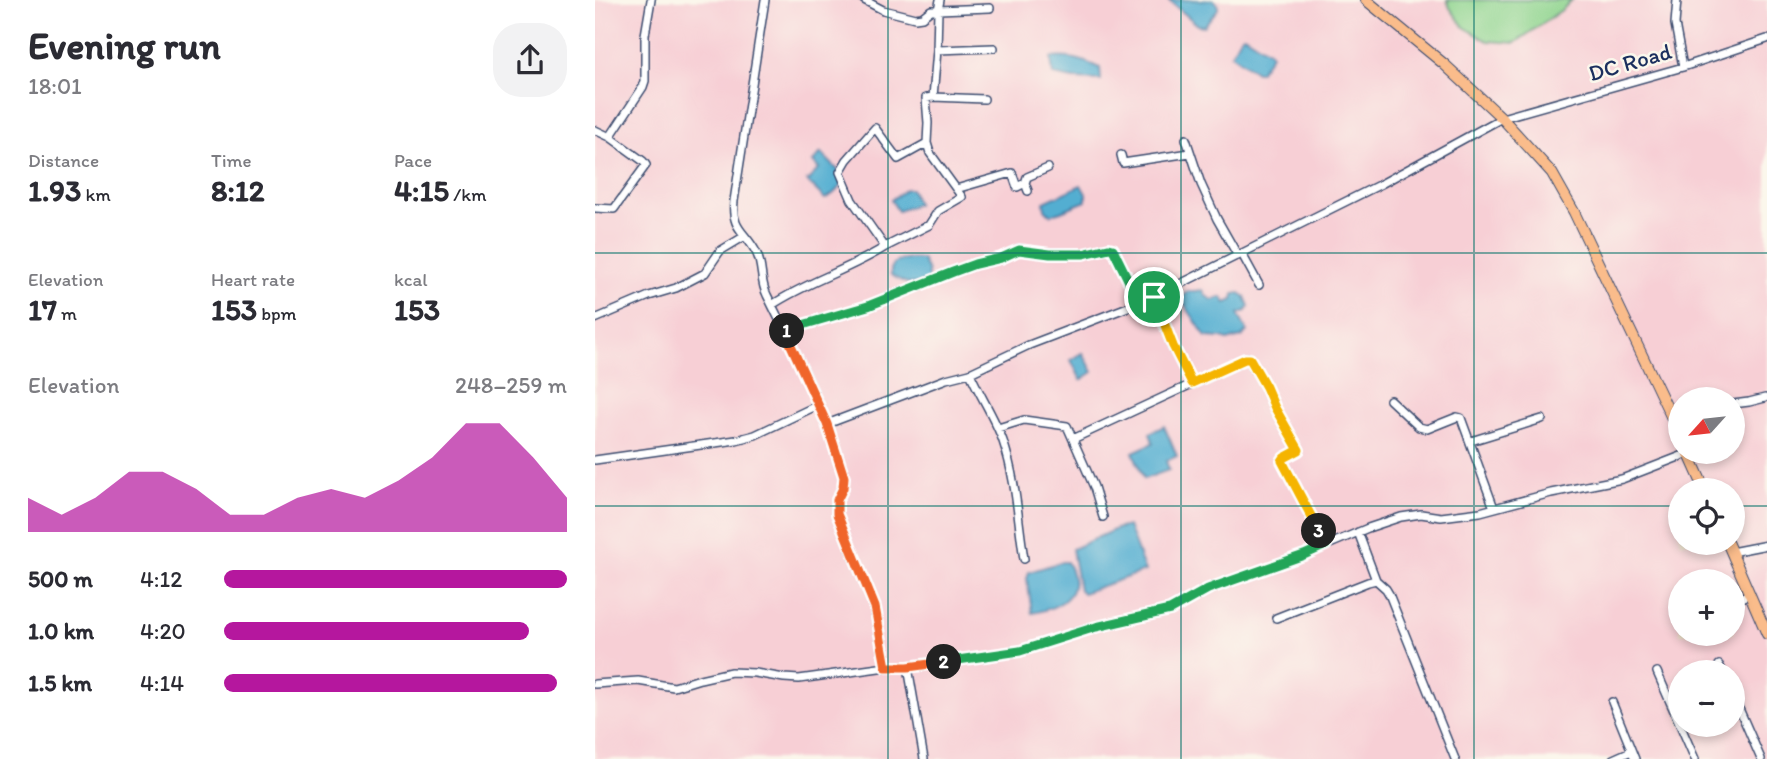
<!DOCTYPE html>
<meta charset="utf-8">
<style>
:root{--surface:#fff;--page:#f2f2f3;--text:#2b2b33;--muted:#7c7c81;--accent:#b5179e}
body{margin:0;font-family:Itim,sans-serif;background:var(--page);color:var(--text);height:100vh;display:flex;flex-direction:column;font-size:26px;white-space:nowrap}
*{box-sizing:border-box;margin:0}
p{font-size:23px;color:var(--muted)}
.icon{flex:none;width:38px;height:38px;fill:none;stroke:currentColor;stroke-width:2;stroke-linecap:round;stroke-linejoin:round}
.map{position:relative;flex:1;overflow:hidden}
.sheet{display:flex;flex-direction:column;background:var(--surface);width:595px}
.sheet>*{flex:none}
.needle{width:46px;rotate:243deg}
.tools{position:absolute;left:1073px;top:387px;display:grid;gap:14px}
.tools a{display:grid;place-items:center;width:77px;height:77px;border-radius:50%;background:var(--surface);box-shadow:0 4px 10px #0003;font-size:35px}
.pin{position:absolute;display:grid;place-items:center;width:60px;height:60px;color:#fff;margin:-30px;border:4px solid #fff;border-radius:50%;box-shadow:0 2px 7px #0007}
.km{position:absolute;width:35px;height:35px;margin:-18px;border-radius:50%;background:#222;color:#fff;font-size:19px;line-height:35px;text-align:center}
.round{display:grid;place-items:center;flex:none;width:74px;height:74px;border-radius:28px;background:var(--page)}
.headline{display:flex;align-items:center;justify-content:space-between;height:119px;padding:0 28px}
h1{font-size:38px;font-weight:700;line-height:52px}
.figures{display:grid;grid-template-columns:repeat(3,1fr);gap:10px;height:119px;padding:7px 28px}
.figures div{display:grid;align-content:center}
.figures b{font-size:30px;font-weight:700}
.figures small{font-size:19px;font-weight:400}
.figures p{font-size:19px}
.chart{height:196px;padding:14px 28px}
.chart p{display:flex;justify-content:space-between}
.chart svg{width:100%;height:126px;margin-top:7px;fill:var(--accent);opacity:.7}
ul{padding:0 28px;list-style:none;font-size:23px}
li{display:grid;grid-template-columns:112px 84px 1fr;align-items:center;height:52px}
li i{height:18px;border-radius:9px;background:var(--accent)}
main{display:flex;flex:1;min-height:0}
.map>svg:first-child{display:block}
.built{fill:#f7cfd5;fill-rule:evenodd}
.green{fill:#8ed48e;stroke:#548276;stroke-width:2}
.water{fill:#53aed1;stroke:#376e98;stroke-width:2}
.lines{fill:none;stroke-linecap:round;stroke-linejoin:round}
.minor-casing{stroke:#3b4b6e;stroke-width:10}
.major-casing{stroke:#3b4b6e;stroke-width:12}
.minor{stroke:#fff;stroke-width:7}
.major{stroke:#fabc8b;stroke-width:10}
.split-1-casing{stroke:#fff;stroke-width:14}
.split-2-casing{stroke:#fff;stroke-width:14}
.split-3-casing{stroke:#fff;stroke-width:14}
.split-4-casing{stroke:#fff;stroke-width:14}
.split-1{stroke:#22a559;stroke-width:9}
.split-2{stroke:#f0652b;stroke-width:9}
.split-3{stroke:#22a559;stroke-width:9}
.split-4{stroke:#f5b400;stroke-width:9}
.grid{fill:none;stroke:#0f766e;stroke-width:2;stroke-opacity:0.55}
.labels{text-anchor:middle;stroke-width:5;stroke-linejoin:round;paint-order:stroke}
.street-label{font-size:23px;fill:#1b2f5e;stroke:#fbf7ec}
</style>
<main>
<section class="sheet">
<div class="headline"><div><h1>Evening run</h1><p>18:01</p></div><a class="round"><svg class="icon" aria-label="share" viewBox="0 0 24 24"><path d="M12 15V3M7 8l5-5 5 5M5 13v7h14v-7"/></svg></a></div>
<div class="figures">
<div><p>Distance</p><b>1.93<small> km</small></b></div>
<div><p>Time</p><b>8:12</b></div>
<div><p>Pace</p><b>4:15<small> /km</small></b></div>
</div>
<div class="figures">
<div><p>Elevation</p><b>17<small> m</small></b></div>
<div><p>Heart rate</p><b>153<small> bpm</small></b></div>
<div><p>kcal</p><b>153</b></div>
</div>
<div class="chart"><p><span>Elevation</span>248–259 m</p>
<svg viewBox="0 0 160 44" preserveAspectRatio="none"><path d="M0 44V32L10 38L20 32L30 23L40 23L50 29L60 38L70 38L80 32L90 29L100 32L110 26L120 18L130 6L140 6L150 18L160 32V44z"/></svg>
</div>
<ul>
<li><b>500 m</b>4:12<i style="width:100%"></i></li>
<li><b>1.0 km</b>4:20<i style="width:89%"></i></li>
<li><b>1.5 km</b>4:14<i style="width:97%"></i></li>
</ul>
</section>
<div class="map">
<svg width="1172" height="759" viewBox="0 0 1172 759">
<rect width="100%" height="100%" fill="#fbf7ec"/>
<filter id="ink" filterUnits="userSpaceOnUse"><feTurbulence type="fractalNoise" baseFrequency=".0143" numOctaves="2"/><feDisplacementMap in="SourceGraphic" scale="14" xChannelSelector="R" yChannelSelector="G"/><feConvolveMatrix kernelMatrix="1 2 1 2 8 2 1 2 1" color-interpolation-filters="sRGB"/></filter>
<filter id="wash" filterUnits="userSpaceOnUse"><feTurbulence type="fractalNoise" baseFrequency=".00686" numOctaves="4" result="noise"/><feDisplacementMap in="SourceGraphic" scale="28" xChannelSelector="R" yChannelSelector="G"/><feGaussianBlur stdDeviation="1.57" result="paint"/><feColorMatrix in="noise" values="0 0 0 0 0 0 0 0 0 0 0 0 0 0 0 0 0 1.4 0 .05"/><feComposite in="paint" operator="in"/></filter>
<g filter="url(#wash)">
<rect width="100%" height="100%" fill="#f0e7cb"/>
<path class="built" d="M0,0h1172v759h-1172zM1085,399h53v53h-53zM1085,490h53v52h-53zM1085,581h53v53h-53zM1085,672h53v52h-53z"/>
<path class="green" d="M852,0h125l-9,9 -48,34 -27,-2 -24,-14 -14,-19z"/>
<path class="water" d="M573,0h45l5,4v5l-14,17 -6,-1z
M649,35l26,17 1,3 -12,17h-3l-25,-18 10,-18z
M456,58c21,-2 31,2 49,10l1,12 -28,-1 -20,-4z
M226,153l17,17 5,14 -10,10 -8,5 -18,-18 12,-12 -6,-7z
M486,185l5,9v7l-35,14 -6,-6 -1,-7z
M311,189h5l6,15 -19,7 -7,-11z
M310,259h17l6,13v8c-17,7 -22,4 -37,-5 -1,-10 4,-14 14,-16z
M608,290l3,6 7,4 9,-3 4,6 7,-3 1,-6 6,-1 5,4 4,9 -3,5 -8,3 9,17 -5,6 -14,3 -7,-2 -15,-1 -25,-38 5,-7z
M488,353l10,19 -12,8 -10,-20z
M569,426l13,30 -11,5 3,9 -25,9 -11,-27 20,-9 -3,-10z
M533,526l17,45 -62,22 -4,-3 -7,-41 44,-20z
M466,562h6c19,32 -7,46 -35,51l-5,-35 2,-6z"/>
</g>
<g filter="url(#ink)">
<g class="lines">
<g class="minor-casing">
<path id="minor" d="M170,0l-31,201c-3,30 12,30 23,53 6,13 3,28 10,41 28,57 59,117 76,179 3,11 -2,15 -6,25 -2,5 0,10 0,16l38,92 11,60
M269,0l19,10 32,8 7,-1 9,-7h7l2,-10
M1082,0l-2,24 8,43
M395,8l-52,2 -1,40 57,-2
M342,50l-4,47 51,2
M0,130l15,7 33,-50 2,-6v-46l6,-35
M591,139l15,45 16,35 21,37
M526,155l2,8 67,-10
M430,183l2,-6 21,-9
M361,189l56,-16 5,14 8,-4 3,8
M0,208l19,1 32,-44 -3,-4 -33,-24
M290,247l44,-22 9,-14 24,-14 -32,-44 -3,-10
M647,254l17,31
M559,297l18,49 20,37
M177,305c36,-24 77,-35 113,-58l-33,-47 -12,-28 7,-12 28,-32 23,31 29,-16 1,-20 -2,-25 7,-1
M0,319l54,-23 27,-8 29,-15 15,-22 25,-15
M190,332l14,-6 69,-20 84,-34 23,-8 26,-6 18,-9 18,4 46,1 26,-6 4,1 26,53
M375,373c10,23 25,45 33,68 13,38 15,79 21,118
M795,400l29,27 8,2 30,-12 4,1 33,90
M1138,404l16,-2 16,-4
M232,424l119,-45 24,-6 59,-28 125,-48 227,-113 121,-66 181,-51 84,-28
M403,428l26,-8 43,6 27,61 9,30
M478,439l175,-81 18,29 8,20 25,43 -15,8 -2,3 44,84
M876,441l71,-22
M0,460l141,-20 19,-5 63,-30
M763,532l18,48
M1136,552l36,-7
M1138,602l16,-8
M681,618l92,-36 8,-2 10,9 3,5 66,165
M1124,665l4,7
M313,667l112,-16 76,-24 74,-17 38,-21 96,-34 64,-27 33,-11 20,-3 20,3 39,-5 71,-19 71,-14 67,-26
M1062,672l38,87
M0,684l43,-3 36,6 26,-8 31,-7 24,1 29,5 15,1 87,-12h22l16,92
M1138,695l28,64
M1017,702l23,57
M1018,759l18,-8"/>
</g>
<g class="major-casing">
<path id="major" d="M771,0l78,64 58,54 50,55 22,39 106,223
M1093,452l17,38
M1132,542l40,92"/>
</g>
<use href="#minor" class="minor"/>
<use href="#major" class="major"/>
</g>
</g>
<g class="lines" filter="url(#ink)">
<g class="split-1-casing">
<path id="split-1" d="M192,331l12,-5 69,-20 85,-34 22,-8 26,-6 18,-8 31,4h33l26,-6 4,1 26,53 15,-5"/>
</g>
<g class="split-2-casing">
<path id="split-2" d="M192,331l-2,1 42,92 17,53 -1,11 -6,12v14l38,93 11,60h22l36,-5"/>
</g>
<g class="split-3-casing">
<path id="split-3" d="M349,662l76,-11 76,-24 74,-17 38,-21 96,-34 22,-10 -7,-14"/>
</g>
<g class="split-4-casing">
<path id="split-4" d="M559,297l19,49 19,37 53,-24h5l16,28 9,21 24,42 -15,8 -2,3 37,70"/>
</g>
<use href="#split-1" class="split-1"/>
<use href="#split-2" class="split-2"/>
<use href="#split-3" class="split-3"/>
<use href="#split-4" class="split-4"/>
</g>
<path class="grid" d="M293,0v759M586,0v759M879,0v759M0,253h1172M0,506h1085M1138,506h34"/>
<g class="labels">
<g class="street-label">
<text transform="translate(1035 62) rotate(-16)" y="8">DC Road</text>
</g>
</g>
</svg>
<div class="tools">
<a><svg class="needle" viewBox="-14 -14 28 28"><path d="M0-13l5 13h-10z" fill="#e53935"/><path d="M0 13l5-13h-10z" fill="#7c7c81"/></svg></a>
<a><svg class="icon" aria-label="locate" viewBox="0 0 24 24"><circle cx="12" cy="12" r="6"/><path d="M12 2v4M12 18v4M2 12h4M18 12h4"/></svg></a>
<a>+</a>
<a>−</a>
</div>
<div class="pin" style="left:559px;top:297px;background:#1e9e55"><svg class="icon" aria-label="arrive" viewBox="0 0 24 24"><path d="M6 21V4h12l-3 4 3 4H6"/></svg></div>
<b class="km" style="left:192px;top:331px">1</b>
<b class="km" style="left:349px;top:662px">2</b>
<b class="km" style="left:724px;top:531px">3</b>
</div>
</main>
